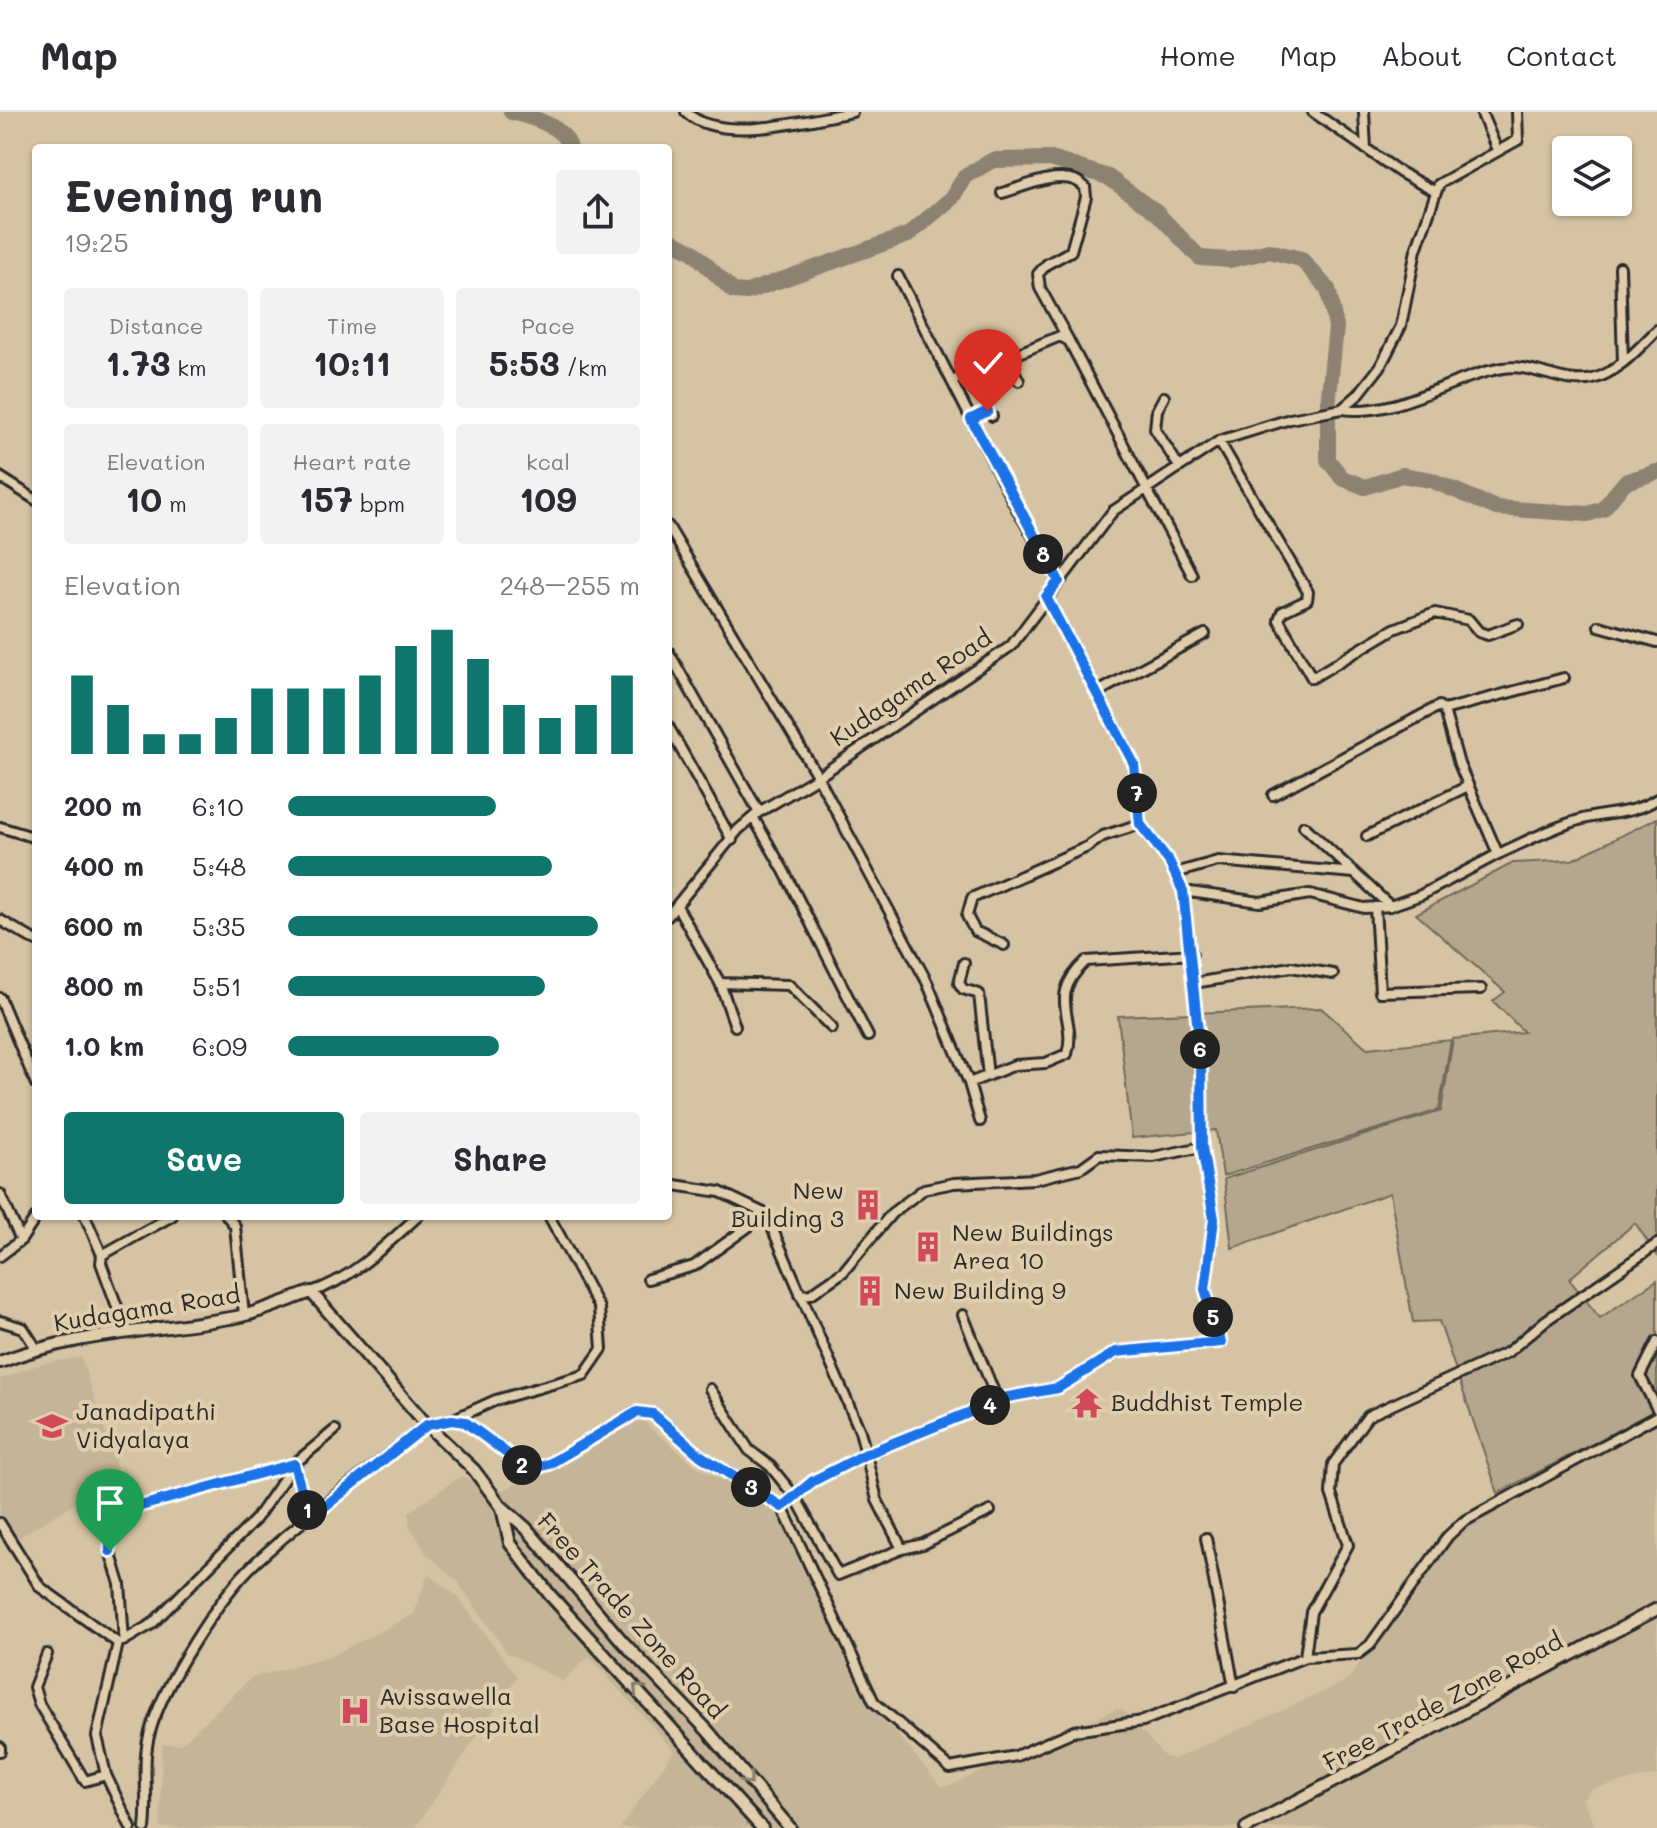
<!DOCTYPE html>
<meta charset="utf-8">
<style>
:root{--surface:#fff;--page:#f2f2f3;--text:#2b2b33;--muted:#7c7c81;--line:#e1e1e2;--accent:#0f766e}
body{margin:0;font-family:Mali,sans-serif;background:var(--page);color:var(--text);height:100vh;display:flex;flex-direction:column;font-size:30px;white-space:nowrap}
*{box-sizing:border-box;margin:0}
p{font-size:26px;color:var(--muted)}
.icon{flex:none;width:44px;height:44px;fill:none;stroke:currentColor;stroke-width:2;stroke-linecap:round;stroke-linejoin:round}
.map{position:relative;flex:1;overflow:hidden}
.details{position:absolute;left:32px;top:32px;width:640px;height:1076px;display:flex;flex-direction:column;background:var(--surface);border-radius:8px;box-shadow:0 2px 6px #0004}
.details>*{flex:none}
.buttons{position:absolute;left:1552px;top:24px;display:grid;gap:16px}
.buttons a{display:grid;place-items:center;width:80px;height:80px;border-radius:8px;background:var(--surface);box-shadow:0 2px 6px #0004;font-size:40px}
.pin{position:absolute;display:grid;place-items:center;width:68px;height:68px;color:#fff;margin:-82px -34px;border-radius:50% 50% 50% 0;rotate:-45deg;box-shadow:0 0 8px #0007}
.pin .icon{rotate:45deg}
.km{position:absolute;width:40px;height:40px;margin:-20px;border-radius:50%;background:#222;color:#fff;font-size:22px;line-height:40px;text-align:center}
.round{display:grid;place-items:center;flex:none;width:84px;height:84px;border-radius:8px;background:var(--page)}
.overview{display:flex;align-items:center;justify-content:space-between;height:136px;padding:0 32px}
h1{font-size:44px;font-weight:800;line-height:60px}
.stats{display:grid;grid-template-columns:repeat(3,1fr);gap:12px;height:136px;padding:8px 32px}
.stats div{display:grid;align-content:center;border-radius:8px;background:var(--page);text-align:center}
.stats b{font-size:34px;font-weight:800}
.stats small{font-size:22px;font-weight:400}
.stats p{font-size:22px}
.chart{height:224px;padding:16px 32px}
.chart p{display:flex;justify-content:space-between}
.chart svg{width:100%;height:144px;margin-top:8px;stroke:var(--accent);stroke-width:6}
.action{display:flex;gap:16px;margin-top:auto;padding:16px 32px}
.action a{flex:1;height:92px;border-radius:8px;background:var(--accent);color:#fff;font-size:32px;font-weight:800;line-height:92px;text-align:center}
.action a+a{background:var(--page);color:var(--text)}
ul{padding:0 32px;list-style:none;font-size:26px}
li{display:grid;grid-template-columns:128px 96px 1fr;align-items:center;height:60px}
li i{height:20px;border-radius:10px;background:var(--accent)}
header{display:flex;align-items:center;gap:48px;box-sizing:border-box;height:112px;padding:0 40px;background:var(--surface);border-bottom:2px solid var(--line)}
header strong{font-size:38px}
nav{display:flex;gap:44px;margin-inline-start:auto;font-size:28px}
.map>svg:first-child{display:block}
.built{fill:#c5b598}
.green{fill:#b5a78d;stroke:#70695c;stroke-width:2}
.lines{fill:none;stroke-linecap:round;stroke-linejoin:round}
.river{stroke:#8d8271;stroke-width:16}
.minor-casing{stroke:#2b2b2b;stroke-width:14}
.tertiary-casing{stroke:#2b2b2b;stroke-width:16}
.minor{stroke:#e0cdab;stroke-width:8}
.tertiary{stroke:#e0cdab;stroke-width:10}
.oneway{stroke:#867c6b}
.route-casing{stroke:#fff;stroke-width:16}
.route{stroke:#1a73e8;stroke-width:10}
.labels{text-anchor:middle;stroke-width:8;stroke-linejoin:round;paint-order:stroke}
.street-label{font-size:24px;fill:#2b2b2b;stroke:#e0cdab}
.poi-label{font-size:24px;fill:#2b2b2b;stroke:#e0cdab;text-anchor:start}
</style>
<header>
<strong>Map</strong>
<nav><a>Home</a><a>Map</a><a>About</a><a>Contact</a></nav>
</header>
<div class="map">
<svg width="1657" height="1716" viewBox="0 0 1657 1716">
<rect width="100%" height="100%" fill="#d5c3a3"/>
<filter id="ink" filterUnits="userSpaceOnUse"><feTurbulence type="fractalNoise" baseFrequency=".0125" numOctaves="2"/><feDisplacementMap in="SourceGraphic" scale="16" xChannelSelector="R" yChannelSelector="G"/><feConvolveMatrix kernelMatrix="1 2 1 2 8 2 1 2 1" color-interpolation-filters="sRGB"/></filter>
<g filter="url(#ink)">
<path class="built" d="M81,1245l37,115 -35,26 -68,42 -15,-25v-136l41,-15z
M631,1308l12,1 50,43 87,50 80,177 80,94 9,1 167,-77 7,1 42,47 9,2 168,-76 8,-6 100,-143 207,-110v351l-66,14 -8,10 13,29h-976l54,-77 -85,-95 -26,25 -56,-28 -49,-71 -32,-29 -17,-29v-12l52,-36 43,14z
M428,1462l29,22 60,81 -102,151h-255l2,-84h19l70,-66 82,-23 81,-41z"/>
<path class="green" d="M1657,706v437l-22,-32 -66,56 31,39 57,-38v130l-159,83 -59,-172 -26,1 -23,-129 -158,55 -8,-69 217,-68 12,-72 71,-7 -31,-31 12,-9 -89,-78 97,-51 59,-3z
M1321,896l46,40 84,-8 -12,70 -216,66 -7,-46 -84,8 -14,-122z"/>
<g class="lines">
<path class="river" d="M511,0c20,5 53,13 59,36
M668,126l25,14 40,39 14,1 161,-57 44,-37 13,-22 28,-16 58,-1 57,18 49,36 43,45 30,2 39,-9 32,8 27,30 8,38 -8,78v55l14,18 23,9 37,-12 29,5 65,28 92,6 15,-5 22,-27 32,-10"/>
<g class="minor-casing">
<path id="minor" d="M686,0c34,33 122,8 166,0
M1313,0l88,61 35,19
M1364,0l2,37
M1481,0l16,38
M1002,81c23,-6 64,-27 83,-6l1,10 -15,54 -24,13 -9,10 2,14 28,51
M1620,155l3,94
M898,164l119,233 42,72
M1007,244l12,25
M952,269l108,-45 9,5 123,234
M1164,285l-7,13 -2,19 23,36
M1342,297c56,8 108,-32 161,-41 31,-5 60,18 90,11 24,-6 47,-32 64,-49
M971,307l17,-8 4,5
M1219,329l89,151 -1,8 -25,12 -3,8 33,58 82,-49 41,-16 34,7 10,12 9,3 30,-11
M0,365l36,23
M668,414l150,251 109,205 42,101 11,38
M1046,485l88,167 6,60 29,37 14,30 18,168 1,88
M1599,514l58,16
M668,539l91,161
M1096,581l109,-59
M1444,598l120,-32
M668,614l64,114
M753,705l31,54 84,165
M1304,714l86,80
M0,715l36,11
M1367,724l101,-50
M1498,742c27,-12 53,-26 81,-34 28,-8 53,-5 78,-21
M1175,761l43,-12 136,12
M1183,779l77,11 50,-8 54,14 26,-2 31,-11 77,-41 -39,-90 -15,-54 -5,-4 -166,89
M677,794l43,77 69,2 43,43
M1375,795l5,85 101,-3
M668,804l70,-86 21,-18 59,-35 193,-131 102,-135 106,-70 71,-22 52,-10 16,-14 22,-28 21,-41 15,-76 23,-66 79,-44 -1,-28
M0,808l36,21
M1004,833l-29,-14 -8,-15 5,-18 115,-51 16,-11 37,-12
M964,851l-5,20 4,6 16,5 9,82
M720,871l15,43
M1194,871l97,-16 42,7
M0,886l36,86
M969,971l46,-18 31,-2 21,-9c11,-37 -22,-55 19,-93l106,-7
M668,1072l52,8 46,22 94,217 6,23 -53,27 -31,26
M0,1082l21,46
M85,1104l17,39
M227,1104l8,10 9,89
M0,1144l21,-16 16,-24
M648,1167l46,-13 72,-52
M311,1180c40,-12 76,-48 107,-76
M800,1183l11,-1 32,-22 49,-59 32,-24 30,-6 81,-4 46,-11 18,-13 54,2 49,-10 12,72 -9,70 16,53 -105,10 -58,36 -50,9 -142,57 11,46 25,49 21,-5 67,-33
M963,1203l35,87
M0,1209l23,7 13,20
M126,1219l-25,-68 1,-8 70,-39
M1657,1230l-17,34 17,33
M710,1277l39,61 21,16 26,32 42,77 64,-26
M454,1307l42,-19 88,-25 18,-26 -3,-41 -50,-92
M0,1411l40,64 78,56 -21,93 9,39 25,53
M1206,1426l28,149
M124,1528l-4,-56 -10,-33 1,-24 15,-17 168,-46 15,55
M123,1529l29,-17 103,-104 39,-56 41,-34
M47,1542l-13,33 5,17 46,77 21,-6
M1305,1545l6,-45 37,-67 -17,-52 2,-29 35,-48 140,-64 37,-31 112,-77
M0,1635v4
M145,1716c4,-33 -4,-64 5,-96 13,-47 70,-137 106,-170 53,-49 114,-92 171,-137l25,-5 13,2 64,48 20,-6 88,-52 16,2 48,42 81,51 92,195 76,66 66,-12 58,-25 69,-10 162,-64 53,-3 12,-9 78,-109 15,-14 194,-106"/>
</g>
<g class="tertiary-casing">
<path id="tertiary" d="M0,1250c78,-31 159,-30 241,-46 23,-5 47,-16 70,-24l116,133 47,45 27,36 25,22 96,113 85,89 83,98
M502,1396l8,35 40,52 212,233
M1246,1716l411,-219"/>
</g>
<use href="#minor" class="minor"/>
<use href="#tertiary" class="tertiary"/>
</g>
<defs><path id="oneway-chevron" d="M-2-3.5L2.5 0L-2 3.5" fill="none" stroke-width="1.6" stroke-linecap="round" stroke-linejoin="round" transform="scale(2)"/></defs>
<g class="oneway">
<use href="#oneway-chevron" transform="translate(638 1577) rotate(-133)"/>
<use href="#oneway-chevron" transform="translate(748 1668) rotate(51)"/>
</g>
</g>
<g class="lines" filter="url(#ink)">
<g class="route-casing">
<path id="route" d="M110,1439l1,-24 15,-17 168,-46 15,55 118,-94 25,-5 13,2 64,48 20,-6 88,-52 16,2 48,42 81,51 31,-26 53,-27 142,-57 50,-9 58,-36 105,-10 -16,-53 9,-70 -12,-72 -1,-88 -18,-168 -14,-30 -29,-37 -6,-60 -88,-167 13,-16 -88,-162 17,-8"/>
</g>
<use href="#route" class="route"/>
</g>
<defs>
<g id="building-bare" transform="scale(2.4)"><path d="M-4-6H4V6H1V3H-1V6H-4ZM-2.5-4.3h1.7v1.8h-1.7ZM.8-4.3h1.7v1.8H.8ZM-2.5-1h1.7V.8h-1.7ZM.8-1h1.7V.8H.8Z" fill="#d1495b" stroke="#e0cdab" stroke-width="2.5" paint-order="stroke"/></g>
<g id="temple-bare" transform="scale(2.4)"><path d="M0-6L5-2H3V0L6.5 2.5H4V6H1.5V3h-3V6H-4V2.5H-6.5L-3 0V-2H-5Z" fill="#d1495b" stroke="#e0cdab" stroke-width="2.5" paint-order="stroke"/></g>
<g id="school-bare" transform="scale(2.4)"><path d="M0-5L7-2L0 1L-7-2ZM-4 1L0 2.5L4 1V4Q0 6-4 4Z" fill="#d1495b" stroke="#e0cdab" stroke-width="2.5" paint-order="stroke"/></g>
<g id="hospital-bare" transform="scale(2.4)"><path d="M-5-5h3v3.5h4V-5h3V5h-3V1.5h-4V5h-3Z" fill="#d1495b" stroke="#e0cdab" stroke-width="2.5" paint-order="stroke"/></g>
</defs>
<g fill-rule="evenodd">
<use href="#building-bare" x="868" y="1093"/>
<use href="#building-bare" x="928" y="1135"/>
<use href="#building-bare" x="870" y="1179"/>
<use href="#temple-bare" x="1087" y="1291"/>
<use href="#school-bare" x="52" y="1314"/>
<use href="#hospital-bare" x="355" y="1599"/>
</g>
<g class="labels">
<g class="street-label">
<text transform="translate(911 576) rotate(-34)" y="8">Kudagama Road</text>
<text transform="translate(147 1197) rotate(-9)" y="8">Kudagama Road</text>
<text transform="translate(631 1504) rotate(48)" y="8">Free Trade Zone Road</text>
<text transform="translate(1443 1590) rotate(-28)" y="8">Free Trade Zone Road</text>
</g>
<g class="poi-label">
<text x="844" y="1087" text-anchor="end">New<tspan x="844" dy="28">Building 3</tspan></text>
<text x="952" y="1129">New Buildings<tspan x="952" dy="28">Area 10</tspan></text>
<text x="894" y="1187">New Building 9</text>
<text x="1111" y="1299">Buddhist Temple</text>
<text x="76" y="1308">Janadipathi<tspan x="76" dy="28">Vidyalaya</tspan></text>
<text x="379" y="1593">Avissawella<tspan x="379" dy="28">Base Hospital</tspan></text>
</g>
</g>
</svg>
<div class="buttons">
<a><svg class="icon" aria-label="layers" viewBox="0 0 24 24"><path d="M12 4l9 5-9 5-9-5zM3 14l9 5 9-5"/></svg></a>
</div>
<div class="pin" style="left:110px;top:1439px;background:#1e9e55"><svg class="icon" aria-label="arrive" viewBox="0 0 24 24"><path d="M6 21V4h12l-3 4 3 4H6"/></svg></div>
<div class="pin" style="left:988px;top:299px;background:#d93025"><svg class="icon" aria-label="check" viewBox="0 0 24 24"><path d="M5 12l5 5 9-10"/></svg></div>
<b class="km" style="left:307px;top:1398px">1</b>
<b class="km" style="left:522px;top:1353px">2</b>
<b class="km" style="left:751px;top:1375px">3</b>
<b class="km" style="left:990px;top:1293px">4</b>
<b class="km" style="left:1213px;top:1205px">5</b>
<b class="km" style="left:1200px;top:937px">6</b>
<b class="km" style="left:1137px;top:681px">7</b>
<b class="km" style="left:1043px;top:442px">8</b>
<section class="details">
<div class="overview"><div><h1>Evening run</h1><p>19:25</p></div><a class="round"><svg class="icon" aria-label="share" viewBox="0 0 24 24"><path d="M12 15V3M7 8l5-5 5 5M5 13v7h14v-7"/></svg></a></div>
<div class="stats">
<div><p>Distance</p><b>1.73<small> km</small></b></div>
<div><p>Time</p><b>10:11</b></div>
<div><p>Pace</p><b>5:53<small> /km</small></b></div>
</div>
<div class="stats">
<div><p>Elevation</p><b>10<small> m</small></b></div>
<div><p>Heart rate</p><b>157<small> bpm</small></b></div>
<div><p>kcal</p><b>109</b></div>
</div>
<div class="chart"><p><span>Elevation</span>248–255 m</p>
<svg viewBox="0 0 160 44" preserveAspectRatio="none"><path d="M5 44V20M15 44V29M25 44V38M35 44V38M45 44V33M55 44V24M65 44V24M75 44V24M85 44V20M95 44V11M105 44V6M115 44V15M125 44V29M135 44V33M145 44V29M155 44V20"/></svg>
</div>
<ul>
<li><b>200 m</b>6:10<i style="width:59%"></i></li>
<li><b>400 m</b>5:48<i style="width:75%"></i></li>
<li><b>600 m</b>5:35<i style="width:88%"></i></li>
<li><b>800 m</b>5:51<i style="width:73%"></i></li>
<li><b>1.0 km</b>6:09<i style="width:60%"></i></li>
</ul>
<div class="action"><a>Save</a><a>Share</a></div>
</section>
</div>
